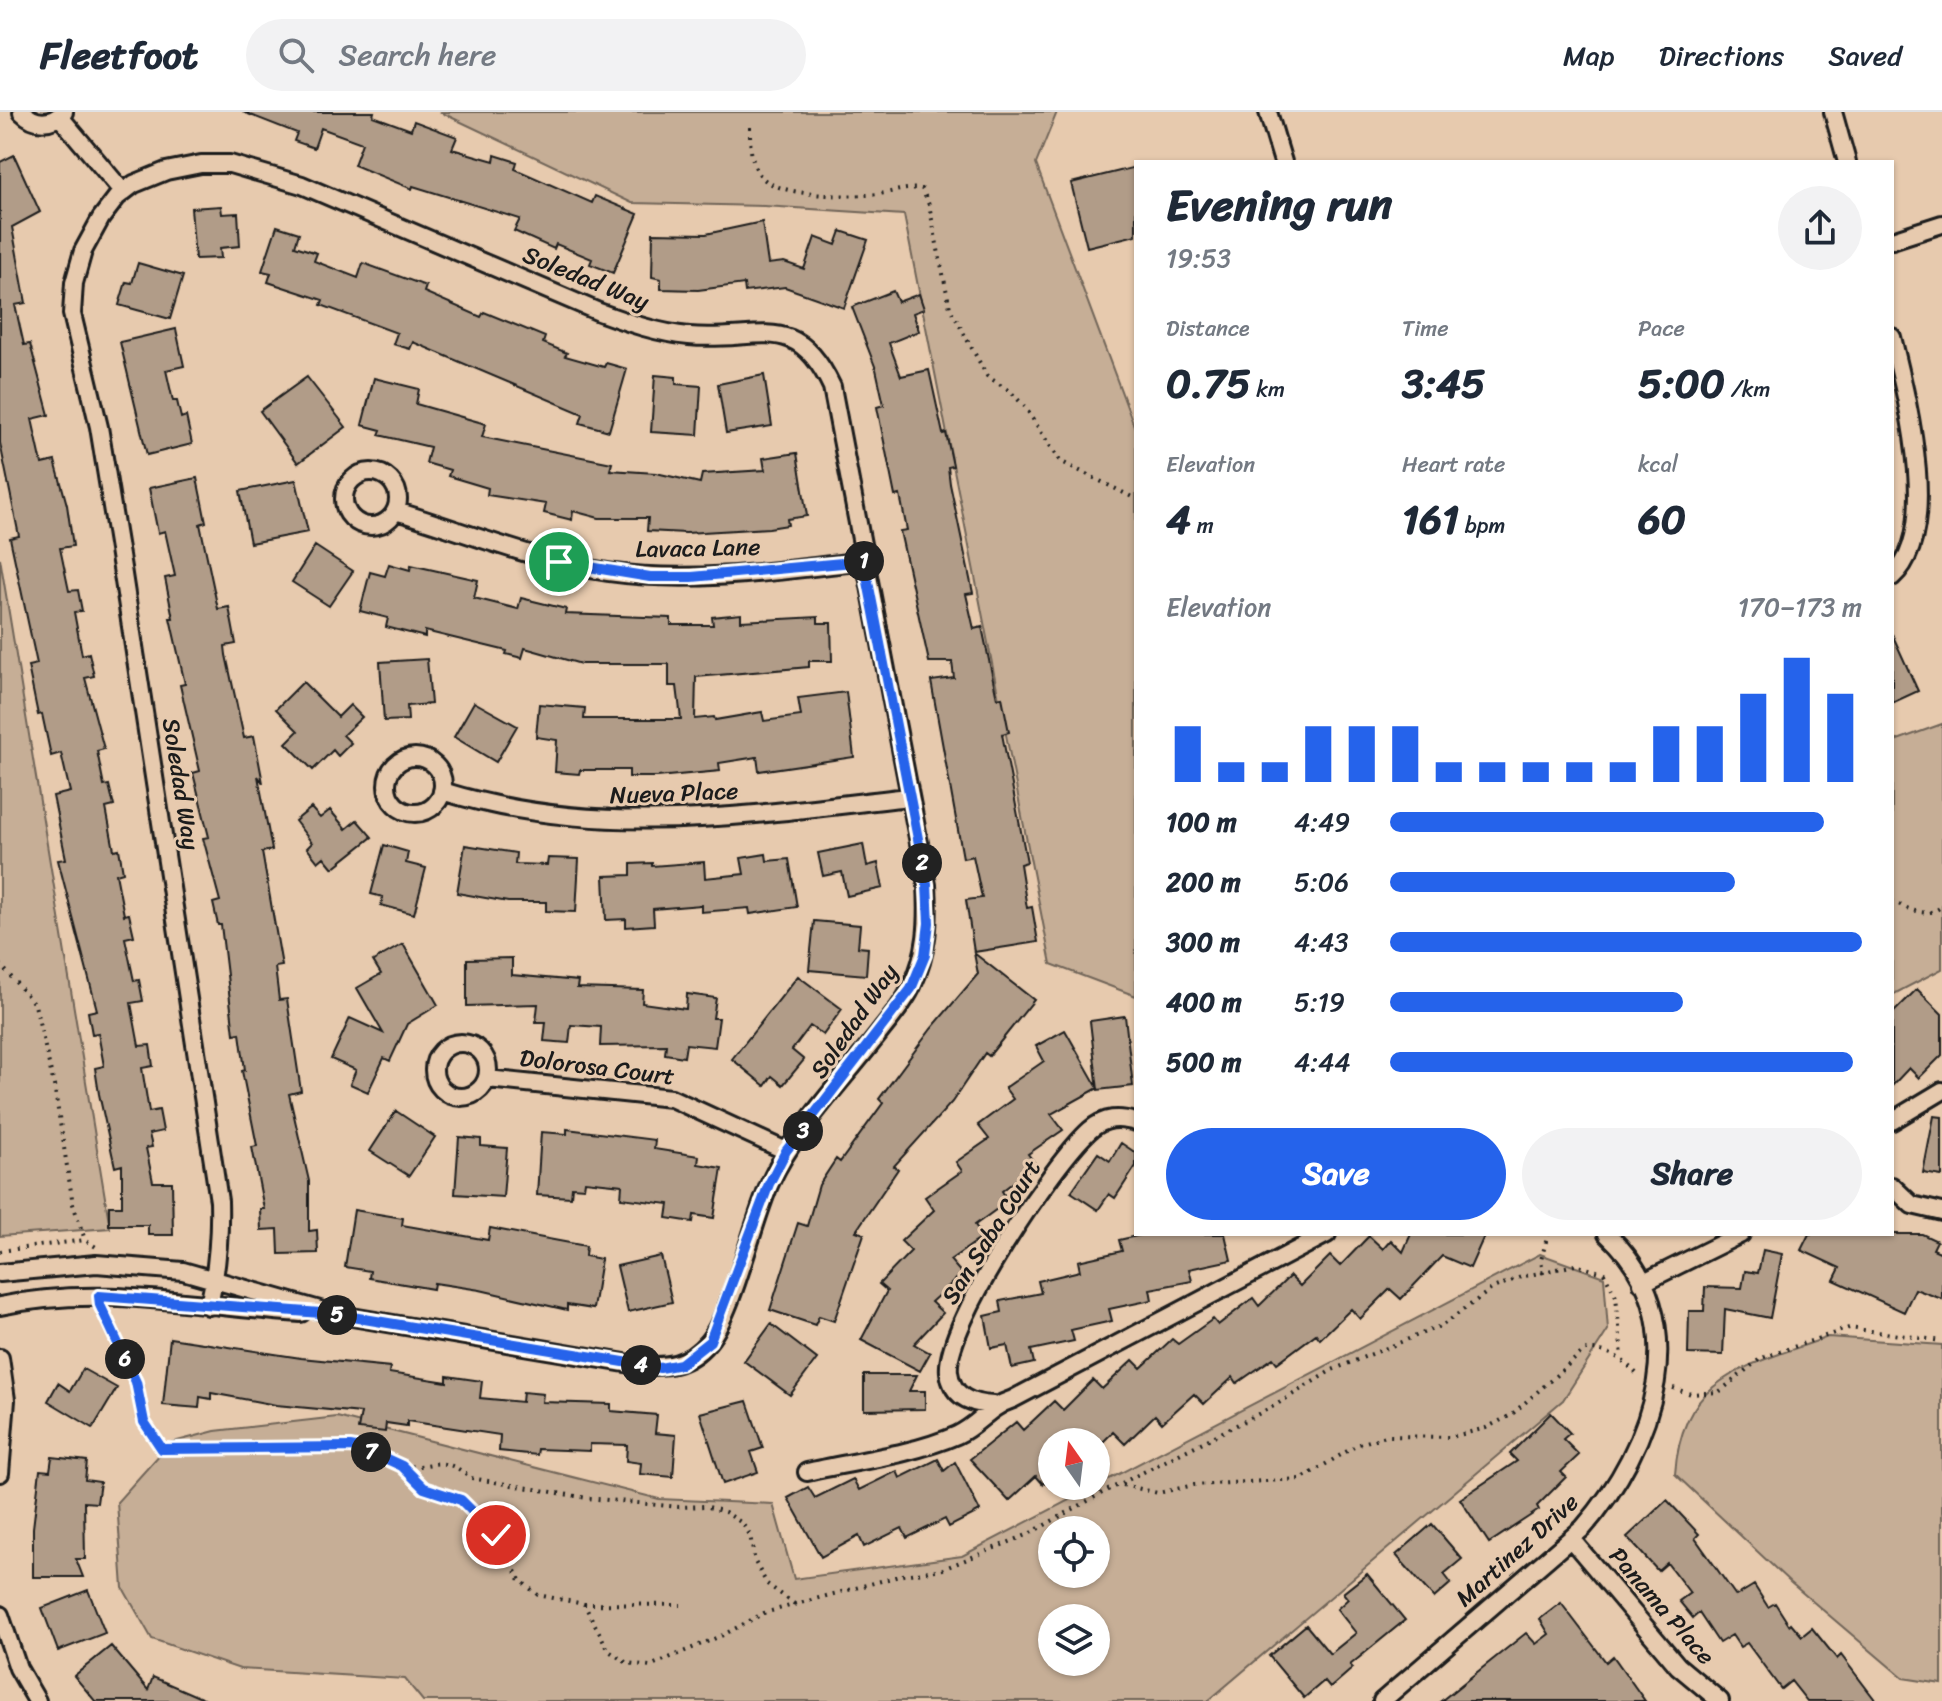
<!DOCTYPE html>
<meta charset="utf-8">
<style>
:root{--surface:#fff;--page:#f2f2f3;--text:#1f2937;--muted:#747a83;--line:#e0e1e3;--accent:#2563eb}
body{margin:0;font-family:Sriracha,sans-serif;background:var(--page);color:var(--text);height:100vh;display:flex;flex-direction:column;font-size:30px;white-space:nowrap}
*{box-sizing:border-box;margin:0}
p{font-size:26px;color:var(--muted)}
.icon{flex:none;width:44px;height:44px;fill:none;stroke:currentColor;stroke-width:2;stroke-linecap:round;stroke-linejoin:round}
.map{position:relative;flex:1;overflow:hidden}
.drawer{position:absolute;left:1134px;top:48px;width:760px;height:1076px;display:flex;flex-direction:column;background:var(--surface);border-radius:0px;box-shadow:0 2px 6px #0004}
.drawer>*{flex:none}
.needle{width:52px;rotate:346deg}
.buttons{position:absolute;left:1038px;top:1316px;display:grid;gap:16px}
.buttons a{display:grid;place-items:center;width:72px;height:72px;border-radius:50%;background:var(--surface);box-shadow:0 2px 6px #0004;font-size:40px}
.pin{position:absolute;display:grid;place-items:center;width:68px;height:68px;color:#fff;margin:-34px;border:4px solid #fff;border-radius:50%;box-shadow:0 2px 8px #0007}
.km{position:absolute;width:40px;height:40px;margin:-20px;border-radius:50%;background:#222;color:#fff;font-size:22px;line-height:40px;text-align:center}
.round{display:grid;place-items:center;flex:none;width:84px;height:84px;border-radius:42px;background:var(--page)}
.head{display:flex;align-items:center;justify-content:space-between;height:136px;padding:0 32px}
h1{font-size:44px;font-weight:800;line-height:60px}
.stats{display:grid;grid-template-columns:repeat(3,1fr);gap:12px;height:136px;padding:8px 32px}
.stats div{display:grid;align-content:center}
.stats b{font-size:40px;font-weight:800}
.stats small{font-size:22px;font-weight:400}
.stats p{font-size:22px}
.chart{height:224px;padding:16px 32px}
.chart p{display:flex;justify-content:space-between}
.chart svg{width:100%;height:144px;margin-top:8px;stroke:var(--accent);stroke-width:6}
.primary-button{display:flex;gap:16px;margin-top:auto;padding:16px 32px}
.primary-button a{flex:1;height:92px;border-radius:48px;background:var(--accent);color:#fff;font-size:32px;font-weight:800;line-height:92px;text-align:center}
.primary-button a+a{background:var(--page);color:var(--text)}
ul{padding:0 32px;list-style:none;font-size:26px}
li{display:grid;grid-template-columns:128px 96px 1fr;align-items:center;height:60px}
li i{height:20px;border-radius:10px;background:var(--accent)}
header{display:flex;align-items:center;gap:48px;box-sizing:border-box;height:112px;padding:0 40px;background:var(--surface);border-bottom:2px solid var(--line)}
header strong{font-size:38px}
nav{display:flex;gap:44px;margin-inline-start:auto;font-size:28px}
.search{width:560px;height:72px;background:var(--page);display:flex;align-items:center;gap:20px;box-sizing:border-box;padding:0 28px;border-radius:44px;color:var(--muted);font-size:30px}
.map>svg:first-child{display:block}
.green{fill:#c6ae96;stroke:#716559;stroke-width:2;fill-rule:evenodd}
.building{fill:#b19c88;stroke:#1c1c1c;stroke-width:2}
.lines{fill:none;stroke-linecap:round;stroke-linejoin:round}
.minor-casing{stroke:#1c1c1c;stroke-width:22}
.path{stroke:#1c1c1c;stroke-width:4;stroke-dasharray:2 6;stroke-linecap:butt}
.minor{stroke:#e7caae;stroke-width:16}
.route-casing{stroke:#fff;stroke-width:16}
.route{stroke:#2563eb;stroke-width:10}
.labels{text-anchor:middle;stroke-width:6;stroke-linejoin:round;paint-order:stroke}
.street-label{font-size:24px;fill:#1c1c1c;stroke:#e7caae}
</style>
<header>
<strong>Fleetfoot</strong>
<div class="search"><svg class="icon" aria-label="search" viewBox="0 0 24 24"><circle cx="10" cy="10" r="6"/><path d="M15 15l6 6"/></svg>Search here</div>
<nav><a>Map</a><a>Directions</a><a>Saved</a></nav>
</header>
<div class="map">
<svg width="1942" height="1589" viewBox="0 0 1942 1589">
<rect width="100%" height="100%" fill="#e7caae"/>
<filter id="ink" filterUnits="userSpaceOnUse"><feTurbulence type="fractalNoise" baseFrequency=".0125" numOctaves="2"/><feDisplacementMap in="SourceGraphic" scale="16" xChannelSelector="R" yChannelSelector="G"/><feConvolveMatrix kernelMatrix="1 2 1 2 8 2 1 2 1" color-interpolation-filters="sRGB"/></filter>
<g filter="url(#ink)">
<path class="green" d="M440,0h617l-21,52 100,267v565l-85,-32 -147,-749 -140,-9 -132,-3z
M0,446l110,670 -110,8z
M1942,612v245l-50,26v-253z
M1540,1142l64,23 4,53 -45,70 -355,301h-785l-18,-22 -165,-10 -88,-30 -29,-51 -6,-86 53,-59 45,-12 122,-14 322,82 114,5 21,75 168,-23zM1052,1418h44v44h-44zM1052,1506h44v44h-44z
M1828,1225l114,8v339l-39,-6 -112,-95 -116,-109c7,-100 72,-107 153,-137z"/>
<path class="building" d="M243,0h131l-1,4 38,14 3,-9 43,16 -5,12 42,12 1,-6 22,7 -2,7 77,34 3,-7 43,18 -25,59 -23,-9 2,-5 -36,-15 -2,5 -40,-18 6,-12 -107,-33 -1,3 -58,-24 8,-22 -41,-15 -7,20 -20,-7 3,-8z
M14,43l26,57 -28,15 14,76 -11,2 9,40 6,-1 19,71 -17,4 10,45 13,-3 12,44 6,41 -13,2 9,43 9,-1 4,21 -8,1 8,43 7,-2 5,23 -9,2 19,71 -7,2 7,35 5,-1 5,21 -8,2 8,42 5,-1 4,23 -7,2 8,41 5,-1 5,22 -9,2 9,43 5,-1 4,21 -12,2 8,43 11,-1 3,21 -11,2 7,44 10,-2 4,21 -14,3 3,13 -6,1 7,34h19l1,53h-25v-10h-39v-19h13v-41l-7,2 -16,-73 -4,-26 9,-2 -6,-33 -6,1 -4,-22 9,-2 -39,-150 8,-1 -13,-63 17,-4 -9,-39 -10,3 -9,-42 -4,1 -10,-49 9,-2 -27,-126 9,-2 -19,-93v-281z
M1136,55v68l-49,12 -16,-64z
M221,94l1,8 16,-1 2,33 -20,2 1,10 -26,1 -4,-51z
M762,110l6,42 16,-2 20,7 11,-32 21,8 5,-14 27,9 -24,68 -59,-21 -40,5 -1,-8 -46,6 -37,-1v-10l-9,-2 1,-44 53,1z
M277,114l22,7 -4,13 22,7 -3,8 44,17 5,-15 63,23 -2,6 57,25 3,-5 61,25 -2,6 24,10 -2,3 39,11 2,-4 21,6 -18,62 -29,-8 3,-9 -170,-72 -3,7 -17,-5 4,-11 -76,-28 2,-5 -55,-18 3,-9 -9,-2z
M138,151l45,13 -13,43 -51,-14 7,-23 6,1z
M893,179l5,11 21,-8 5,15 -11,4 6,18 -30,12 12,33 28,-6 14,64 3,-1 7,33 -5,1 2,17 23,109 -7,1 8,35 8,-2 15,71 5,-1 7,35 -7,2 25,128 -7,2 7,44 5,-1 6,35 -64,10 -8,-52 16,-2 -9,-42 -10,2 -32,-177 23,-3 -2,-16h-23l-29,-131 7,-1 -7,-35 -5,1 -18,-89 7,-2 -8,-36 -24,-62z
M176,217l8,37 -18,4 7,31h4l4,17 5,-2 6,28 -45,11 -27,-113z
M655,263l21,2v7l25,2 -3,49 -47,-3z
M764,263l8,51 -46,7 -8,-49z
M307,265l39,50 -48,36 -38,-52z
M374,266l45,11 -3,15 70,20 -4,13 130,26 -2,7 46,3 44,10 2,-9 63,-4 -2,-12 34,-5 10,63 -20,3 1,6 -19,3 -83,5 -39,-2 1,-13h-49l-26,-7 -1,9 -28,-7 2,-9 -59,-9 1,-7 -40,-12 2,-6 -24,-7 4,-16 -51,-12 2,-5 -19,-5z
M197,366l9,44 -6,2 18,85 11,-2 7,37 -11,2 1,9 18,83 10,-2 9,47 -5,-7 14,74 -10,2 20,114 -7,1 4,33 8,-1 14,92 -12,3 20,87v50l8,-1 1,23 -39,1 -1,-25 -17,1 -1,-21h4l-12,-62 5,-1 -15,-75 3,-1 -5,-37 -6,1 -13,-109h-3l-5,-22 7,-2 -17,-63 6,-1 -16,-64 7,-2 -20,-86 5,-1 -15,-66h3l-8,-40 10,-2 -10,-45 -7,2 -9,-45z
M296,368l12,52 -58,11 -10,-52z
M315,434l38,25 -24,35 -37,-24z
M389,452l21,6 1,-5 67,15 -4,18 44,11 3,-11 45,11 -1,5 106,4v7h42l-1,-8 29,-3v7l77,-4v6h13l1,38h-23v6l-113,10 -1,42 19,-2 1,3 47,-8 2,9 37,-5 -3,-18 48,-6 8,65 -95,14 -2,-14 -38,6 1,8 -63,6h-28v-7h-49l-1,4 -24,-2 2,-32 -21,-3 3,-33 46,4 -1,11h97l-4,-33h-8v-22h-88l-56,-16 -3,10 -16,-4 1,-3 -82,-20v6l-39,-10 2,-9 -28,-7 10,-39 15,4z
M1892,522l26,57 -26,12z
M427,547l4,45 -24,2 1,14 -24,1 -4,-59z
M303,570l35,35 12,-12 12,12 -19,18 8,8 -13,13 -5,-6 -20,20 -27,-27 12,-12 -22,-22z
M474,590l43,24 -21,36 -42,-25z
M311,696l9,10 10,-8 16,19 11,-9 15,17 -39,31 -9,-11 -6,5 -11,-14 5,-5 -17,-22z
M863,732l4,22 11,-3 5,25 -36,8 -5,-24 -19,4 -5,-23z
M384,733l24,7 -2,11 20,5 -12,46 -33,-9 2,-8 -12,-3z
M465,733l51,8 -1,11 32,1 1,-7 31,1 -3,53 -30,-1v-9h-38l-51,-9z
M766,742l1,7 22,-2 8,48 -47,7 -1,-6 -48,4v-7l-48,4 1,16 -28,2v-8l-20,1 -2,-44 27,-1v-11l21,-1v3l52,-4 1,16 39,-4 -3,-16z
M814,809l46,4 -2,22 10,1 -2,27 -57,-5z
M403,832l35,61 -31,19 -17,37 -6,-3 -16,34 -18,-8 6,-14 -25,-11 19,-41 33,15 -26,-45 24,-14 -8,-13z
M974,841l60,47 -45,56 -4,-3 -33,49 -58,64 4,3 -42,62 8,3 -30,87 -15,-5 -4,9 -45,-15 28,-87 9,3 12,-41 17,-26 4,3 43,-59 -4,-4 52,-70 47,-55z
M512,846v17l66,6 -1,7 66,2 -1,13 44,6 1,-15 29,4 -3,20h6l-4,29 -29,-3 -2,13 -19,-3 1,-9 -66,1 1,-19 -30,-2 -2,18 -25,-2 2,-19h-10l2,-18 -71,2v-47z
M798,864l44,33 -19,26 -13,-9 -18,24 12,10 -21,25 -11,-9 -7,10 -33,-27z
M1917,877l25,25v41l-23,23 -10,-10 -17,18v-72z
M1125,904l8,70 -35,4 -8,-69z
M1065,918l33,58 -47,26 12,16 -35,24 8,11 -34,26 6,10 -33,24 8,12 -33,23 12,14 -31,28 12,11 -29,31 16,9 -10,18 -59,-31 26,-49 -8,-7 32,-33 -10,-10 33,-31 -9,-13 37,-26 -6,-9 33,-23 -11,-14 35,-26 -8,-11 39,-27 -8,-15z
M396,999l39,26 -26,39 -39,-25z
M1934,1004l8,1v59l-19,-3z
M567,1017l88,11 -1,9 45,7 -1,8 24,4 -8,50 -20,-3 -1,7 -26,-4 2,-14 -48,-6 1,-13 -37,-4 -1,7 -12,-1 -1,10 -34,-2 4,-63 26,2z
M459,1025l22,2v7l26,2 -4,49 -48,-3z
M1121,1031l15,10v13l-21,32 -6,-4 -11,16 -27,-18 27,-39 12,8z
M354,1098l49,8 -1,7 86,15 2,-12 96,18 -1,10 16,3 -8,50 -26,-4v5l-87,-20 -46,-7 -1,6 -64,-11 1,-7 -25,-4z
M1145,1122h80l6,26 -42,9 3,12 -42,8 2,11 -43,9 3,12 -41,9 3,11 -43,9 3,13 -22,5 -5,-23 -16,3 -6,-32 17,-4 -2,-11 41,-8 -3,-12 42,-10 -2,-10 44,-10 -3,-11z
M1411,1122h74l-15,34 -28,-12 -41,43 -11,-10 -30,30 -9,-10 -31,30 -4,-5 -39,29 -4,-5 -36,25 -4,-6 -29,27 -10,-10 -32,29 -7,-8 -30,29 -12,-12 -10,10h-51v34l-9,8 -7,-8 -27,25 -39,-42 46,-37 7,8 31,-29 9,9 30,-30 9,9 31,-29 8,8 31,-29 6,5 35,-25 5,6 35,-27 6,8 31,-30 10,10 30,-30 10,10 29,-30 14,13 8,-9 12,12z
M1809,1122h113l15,7 -4,8 9,4v46l-27,-10 -11,23 -70,-32 6,-12 -39,-18z
M1763,1138l19,4 -12,64 -45,-9 -2,46 -35,-1 1,-43h15l1,-24 37,1 3,-17 13,2z
M661,1144l11,46 -44,10 -11,-46z
M771,1212l46,35 -27,36 -46,-34z
M170,1226l131,20 89,9 -1,6 58,9v-6l35,5 -2,17 42,4 1,-10 20,2 -1,8 69,2v7l46,4 -2,18 21,2 -3,42 -33,-3 1,-11 -15,-2 1,-16 -37,-1v7l-52,-2 -1,6 -38,-4 1,-16 -93,-14v5l-21,-3 -1,9 -27,-3 3,-16 -85,-8 -65,-12v6l-11,-2 -1,11 -36,-3z
M83,1257l34,19 -24,40 -45,-27 10,-18 12,8z
M864,1263h53l-8,16h16v18l-61,1z
M747,1289l16,47 -12,4 7,20 -35,12 -23,-71z
M1551,1301l19,20 -7,6 16,16 -18,17 5,5 -29,29 2,4 -50,33 -29,-44 57,-38 -7,-7z
M52,1345l35,4 -2,19 15,2 -3,21 -13,-1 1,57h-9l7,18h-50v-49l7,-58 10,1z
M938,1347l6,12 11,-9 25,49 -31,16 -4,-8 -38,19 -5,-10 -38,19 -5,-11 -38,21 -33,-59 20,-11 7,11 38,-19 6,11 38,-19 3,7z
M1667,1388l32,34 -4,4 41,58 18,-11 14,22 7,-4 14,22 2,-2 11,13 10,-8 25,31 4,-4 35,46h-69l-16,-20 -10,8 -34,-46 -7,4 -8,-12 -13,8 -20,-30 -6,5 -14,-17 11,-8 -23,-30 -9,8 -31,-34z
M1432,1412l30,35 -18,15 7,9 -17,15 -38,-43z
M1367,1462l38,46 -55,45 3,3 -23,20 -6,-7 -20,17 -35,-42 37,-31 24,29 26,-21 -19,-24 11,-10 -5,-6z
M88,1478l17,43 -47,18 -16,-43z
M1561,1491l45,59 7,-6 32,45h-204l85,-68 10,11 13,-10 -9,-15z
M111,1534l37,44 5,-13 55,24h-113l-21,-25z"/>
<g class="lines">
<g class="minor-casing">
<path id="minor" d="M22,0c13,13 29,13 42,0
M1268,0l15,50
M1833,0l14,50
M60,5l63,75
M1892,128l50,-16
M1892,225c15,62 50,196 0,240
M344 387a27 27 0 1 1 54 0a27 27 0 1 1-54 0Z
M396,399c70,21 140,50 212,61 85,12 172,-1 256,-11
M387 673a28 28 0 1 1 56 0a28 28 0 1 1-56 0Z
M442,679c158,49 307,24 467,6
M434 958a27 27 0 1 1 54 0a27 27 0 1 1-54 0Z
M487,967l184,19 115,53
M1892,1009l50,-30
M1892,1074l20,19 30,7
M0,1161l96,-9 87,7 151,43 303,51c29,3 51,1 71,-23 25,-29 44,-119 62,-159 22,-50 73,-103 107,-147 12,-16 27,-32 35,-50 16,-34 17,-65 15,-101l-95,-498c-37,-79 -75,-44 -143,-51 -31,-3 -60,-13 -90,-24l-297,-127 -72,-21h-29l-35,7 -32,13 -17,13 -16,21 -18,33 -9,32 -2,31 27,113 23,141 97,633c1,36 -2,69 -10,105
M1642,1171l99,-49
M0,1194c100,-22 200,1 301,7
M0,1246l6,42 -6,73
M993,1293c-22,-1 -41,-8 -44,-33 -5,-47 105,-210 141,-242 15,-13 29,-13 46,-8
M807,1360c49,-11 104,-17 150,-37 22,-10 31,-28 56,-36l314,-165
M1571,1427l107,127 42,35
M0,1503l18,53 19,33
M1382,1589l201,-173c71,-81 115,-210 24,-294"/>
</g>
<path class="path" d="M750,15c0,16 0,35 10,48 17,23 92,22 119,19 15,-2 27,-7 43,-5l7,16 21,103 37,68 24,16 14,15 35,54 76,38
M1892,789c15,7 35,19 50,5
M0,852l35,41 19,80 19,119 12,36
M0,1139l85,-11 11,7
M1543,1162l-2,-14 7,-26
M104,1203l32,67 8,40 18,27 188,-2c18,3 31,12 49,17 30,9 39,-14 72,14l116,20 92,9 26,-1 20,6 17,11 8,12 5,27 12,22 29,21
M1673,1276l18,6 28,-2 42,-34 88,-30 93,13
M402,1354l22,22 37,12 35,35 24,45 18,15 46,9 25,47 18,12 23,3 73,-31 41,-22 139,-38 40,-6 84,-34 75,-42 172,-87 58,-36 111,-45 50,-37 28,-11 54,-12 29,8 12,23 6,61
M1123,1373l35,8 36,-8 107,-6 58,-35 27,-8 65,1 35,-9 25,-13 74,-65c26,-1 37,9 54,26
M584,1492l97,1"/>
<use href="#minor" class="minor"/>
</g>
</g>
<g class="lines" filter="url(#ink)">
<g class="route-casing">
<path id="route" d="M496,1423l-35,-35 -37,-12 -22,-22 -35,-16 -17,-3 -188,2 -18,-27 -8,-40 -36,-77 -1,-9 235,18 326,54 21,-4 29,-23 59,-157 17,-33 125,-162 14,-34 4,-32 -2,-38 -63,-324 -172,16h-42l-91,-15"/>
</g>
<use href="#route" class="route"/>
</g>
<g class="labels">
<g class="street-label">
<text transform="translate(586 166) rotate(22)" y="8">Soledad Way</text>
<text transform="translate(698 436) rotate(-1)" y="8">Lavaca Lane</text>
<text transform="translate(181 672) rotate(81)" y="8">Soledad Way</text>
<text transform="translate(674 681) rotate(-2)" y="8">Nueva Place</text>
<text transform="translate(854 909) rotate(-55)" y="8">Soledad Way</text>
<text transform="translate(597 955) rotate(7)" y="8">Dolorosa Court</text>
<text transform="translate(991 1120) rotate(-58)" y="8">San Saba Court</text>
<text transform="translate(1517 1438) rotate(-42)" y="8">Martinez Drive</text>
<text transform="translate(1662 1494) rotate(49)" y="8">Panama Place</text>
</g>
</g>
</svg>
<div class="buttons">
<a><svg class="needle" viewBox="-14 -14 28 28"><path d="M0-13l5 13h-10z" fill="#e53935"/><path d="M0 13l5-13h-10z" fill="#747a83"/></svg></a>
<a><svg class="icon" aria-label="locate" viewBox="0 0 24 24"><circle cx="12" cy="12" r="6"/><path d="M12 2v4M12 18v4M2 12h4M18 12h4"/></svg></a>
<a><svg class="icon" aria-label="layers" viewBox="0 0 24 24"><path d="M12 4l9 5-9 5-9-5zM3 14l9 5 9-5"/></svg></a>
</div>
<div class="pin" style="left:559px;top:450px;background:#1e9e55"><svg class="icon" aria-label="arrive" viewBox="0 0 24 24"><path d="M6 21V4h12l-3 4 3 4H6"/></svg></div>
<div class="pin" style="left:496px;top:1423px;background:#d93025"><svg class="icon" aria-label="check" viewBox="0 0 24 24"><path d="M5 12l5 5 9-10"/></svg></div>
<b class="km" style="left:864px;top:449px">1</b>
<b class="km" style="left:922px;top:751px">2</b>
<b class="km" style="left:803px;top:1019px">3</b>
<b class="km" style="left:641px;top:1253px">4</b>
<b class="km" style="left:337px;top:1203px">5</b>
<b class="km" style="left:125px;top:1247px">6</b>
<b class="km" style="left:371px;top:1340px">7</b>
<section class="drawer">
<div class="head"><div><h1>Evening run</h1><p>19:53</p></div><a class="round"><svg class="icon" aria-label="share" viewBox="0 0 24 24"><path d="M12 15V3M7 8l5-5 5 5M5 13v7h14v-7"/></svg></a></div>
<div class="stats">
<div><p>Distance</p><b>0.75<small> km</small></b></div>
<div><p>Time</p><b>3:45</b></div>
<div><p>Pace</p><b>5:00<small> /km</small></b></div>
</div>
<div class="stats">
<div><p>Elevation</p><b>4<small> m</small></b></div>
<div><p>Heart rate</p><b>161<small> bpm</small></b></div>
<div><p>kcal</p><b>60</b></div>
</div>
<div class="chart"><p><span>Elevation</span>170–173 m</p>
<svg viewBox="0 0 160 44" preserveAspectRatio="none"><path d="M5 44V27M15 44V38M25 44V38M35 44V27M45 44V27M55 44V27M65 44V38M75 44V38M85 44V38M95 44V38M105 44V38M115 44V27M125 44V27M135 44V17M145 44V6M155 44V17"/></svg>
</div>
<ul>
<li><b>100 m</b>4:49<i style="width:92%"></i></li>
<li><b>200 m</b>5:06<i style="width:73%"></i></li>
<li><b>300 m</b>4:43<i style="width:100%"></i></li>
<li><b>400 m</b>5:19<i style="width:62%"></i></li>
<li><b>500 m</b>4:44<i style="width:98%"></i></li>
</ul>
<div class="primary-button"><a>Save</a><a>Share</a></div>
</section>
</div>
